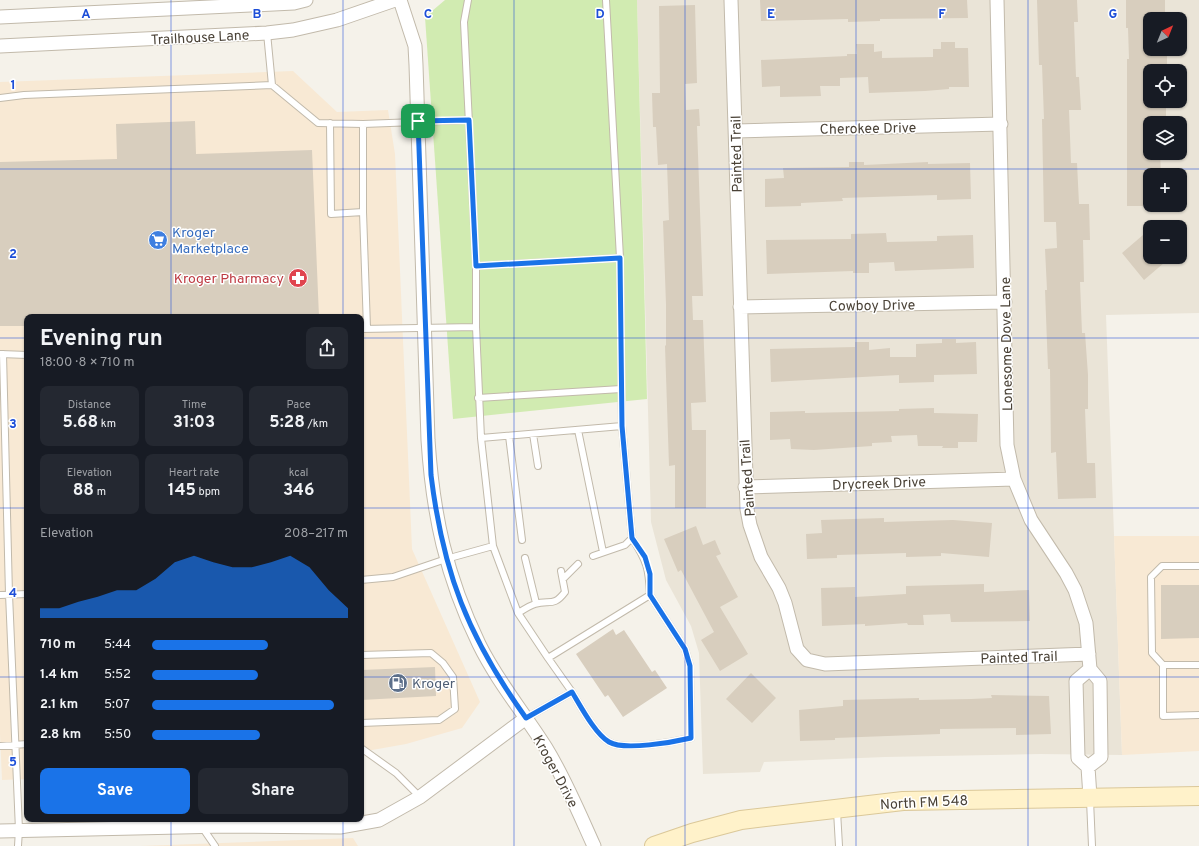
<!DOCTYPE html>
<meta charset="utf-8">
<style>
:root{--surface:#171b24;--page:#242831;--text:#f1f3f6;--muted:#9ea1a6;--accent:#1a73e8}
body{margin:0;font-family:Overpass,sans-serif;background:var(--page);color:var(--text);height:100vh;display:flex;flex-direction:column;font-size:15px;white-space:nowrap}
*{box-sizing:border-box;margin:0}
p{font-size:13px;color:var(--muted)}
.icon{flex:none;width:22px;height:22px;fill:none;stroke:currentColor;stroke-width:2;stroke-linecap:round;stroke-linejoin:round}
.map{position:relative;flex:1;overflow:hidden}
.drawer{position:absolute;left:24px;top:314px;width:340px;height:508px;display:flex;flex-direction:column;background:var(--surface);border-radius:8px;box-shadow:0 1px 3px #0004}
.drawer>*{flex:none}
.needle{width:26px;rotate:43deg}
.controls{position:absolute;left:1143px;top:12px;display:grid;gap:8px}
.controls a{display:grid;place-items:center;width:44px;height:44px;border-radius:8px;background:var(--surface);box-shadow:0 1px 3px #0004;font-size:20px}
.pin{position:absolute;display:grid;place-items:center;width:34px;height:34px;color:#fff;margin:-17px;border-radius:8px;box-shadow:0 2px 6px #0006}
.round{display:grid;place-items:center;flex:none;width:42px;height:42px;border-radius:8px;background:var(--page)}
.summary{display:flex;align-items:center;justify-content:space-between;height:68px;padding:0 16px}
h1{font-size:22px;font-weight:700;line-height:30px}
.metrics{display:grid;grid-template-columns:repeat(3,1fr);gap:6px;height:68px;padding:4px 16px}
.metrics div{display:grid;align-content:center;border-radius:8px;background:var(--page);text-align:center}
.metrics b{font-size:17px;font-weight:700}
.metrics small{font-size:11px;font-weight:400}
.metrics p{font-size:11px}
.chart{height:112px;padding:8px 16px}
.chart p{display:flex;justify-content:space-between}
.chart svg{width:100%;height:72px;margin-top:4px;fill:var(--accent);opacity:.7}
.button{display:flex;gap:8px;margin-top:auto;padding:8px 16px}
.button a{flex:1;height:46px;border-radius:8px;background:var(--accent);color:#fff;font-size:16px;font-weight:700;line-height:46px;text-align:center}
.button a+a{background:var(--page);color:var(--text)}
ul{padding:0 16px;list-style:none;font-size:13px}
li{display:grid;grid-template-columns:64px 48px 1fr;align-items:center;height:30px}
li i{height:10px;border-radius:5px;background:var(--accent)}
.map>svg:first-child{display:block}
.residential{fill:#eae4d7;fill-rule:evenodd}
.commercial{fill:#f8e9d4}
.green{fill:#d1ebb1}
.building{fill:#d8cebe}
.lines{fill:none;stroke-linecap:round;stroke-linejoin:round}
.service-casing{stroke:#c2baab;stroke-width:8}
.minor-casing{stroke:#c2baab;stroke-width:15}
.secondary-casing{stroke:#dbc899;stroke-width:20}
.service{stroke:#fff;stroke-width:6}
.minor{stroke:#fff;stroke-width:13}
.secondary{stroke:#fff2ca;stroke-width:18}
.route-casing{stroke:#fff;stroke-width:8}
.route{stroke:#1a73e8;stroke-width:5}
.grid{fill:none;stroke:#1d4ed8;stroke-width:1;stroke-opacity:0.55}
.labels{text-anchor:middle;stroke-width:3;stroke-linejoin:round;paint-order:stroke}
.street-label{font-size:14px;fill:#4a4237;stroke:#fff}
.shop-label{font-size:14px;fill:#366cbe;stroke:#fff;text-anchor:start}
.health-label{font-size:14px;fill:#be3a42;stroke:#fff;text-anchor:end}
.service-label{font-size:14px;fill:#4e5e75;stroke:#fff;text-anchor:start}
.grid-label{font-size:13px;text-anchor:middle;font-weight:bold;fill:#1d4ed8;stroke:#fff;stroke-width:3;stroke-linejoin:round;paint-order:stroke}
</style>
<div class="map">
<svg width="1199" height="846" viewBox="0 0 1199 846">
<rect width="100%" height="100%" fill="#f5f2ea"/>
<path class="residential" d="M637,0h562v313l-93,2 16,440 -82,-1 -155,3 -121,5 -4,10 -57,2 -4,-121 -8,-27 -25,-46 -15,-58zM1150,19h30v30h-30zM1150,71h30v30h-30zM1150,123h30v30h-30zM1150,175h30v30h-30zM1150,227h30v30h-30z"/>
<path class="commercial" d="M293,71l44,41 51,-2 7,44 17,395 68,153 -18,26 -56,16 -45,8v-435h-334v462l-25,1 -2,-46v-652z
M1114,536h85v215l-77,4z
M353,838l5,8h-218z"/>
<path class="green" d="M445,0h192l10,399 -194,20 -28,-402z"/>
<path class="building" d="M760,0h207l1,18 -88,1v2l-32,1v-3l-87,2z
M1037,0h40l1,22h-4l2,55h3l2,33h-12l2,53h6l2,41h10l1,36h-7l1,42h-4l2,51h3l3,42v34h-3l2,54h8l1,35 -38,1 -2,-47 -5,1 -1,-84h-2l-3,-79h2l-2,-41 12,-1 -1,-26h-12l-2,-103h2l-2,-54h-3z
M1126,0h39v19h-15v30h17v21h-17v31h16v16h-16v36h10l1,22h-11v31h-23v-147h2l-1,-31h-2z
M695,5l2,78 -12,1 1,26 13,-1 1,17h-3l6,170h-11l1,24h10l3,82 -15,1 1,27h14v78h-31v-43l-6,1 -4,-120 1,-1v-41l-3,-83 6,-1 -2,-56 -9,1 -2,-38h-3l-1,-34h8l-1,-87z
M941,42h14v6h13l1,39h-20v2l-24,2 -56,2 -1,-16 -28,1v8h-20l1,10 -41,1v-11l-18,1 -1,-27 86,-4v-2h10l-1,-10h18v8l8,-1v7l51,-1v-8h8z
M195,121l1,33 116,-4 7,167h-292v9h-27v-164l117,-3 -1,-35z
M849,162h15v3l64,-3v2l42,-1 1,36 -34,1v-5l-95,3 1,3 -42,2v3l-36,1v-28l19,-1 -1,-10 66,-1z
M1150,229v28h21l-27,23 -22,-27z
M886,233l1,9 50,-1v-5l36,-1 1,33 -79,3 -1,-9 -25,1v10h-16v-2l-86,3 -1,-34 85,-1v-5z
M942,339h14v4l20,-1 1,32 -43,1v7l-35,1v-8l-128,7 -1,-33 85,-2v-5h14v8l21,-2v9h26v-13l26,-1z
M934,408v5l44,1 -1,28h-19v6h-16l1,-2h-25l-1,-11 -26,1 1,6 -20,1v3l-58,4 -23,-1 -1,-10 -20,1v-28l35,-1v2l94,-2v-2z
M884,518v4l69,-2 39,3 -3,34 -48,-4v3l-35,1v-4l-69,2v3l-30,1 -1,-25 16,-1 -1,-13z
M696,526l7,19 12,-5 6,14 -5,2 22,41 -18,10 28,47 -28,17 -19,-31 13,-8 -33,-62 -3,2 -14,-33z
M984,584v8l45,-2 1,31 -79,1 -1,-8 -27,1 1,10h-16l-1,-2 -42,3v-2l-43,2 -1,-38 34,-1v10l51,-3v-8z
M1161,585h38v53l-38,1z
M613,629l3,6 8,-5 28,42 3,-2 12,18 -44,29 -15,-22 -3,2 -29,-43z
M435,667l1,29 -75,4v-30z
M751,673l25,25 -24,25 -26,-24z
M991,695l58,1 2,38 -35,1v-7l-76,1v5l-105,4v2l-35,1 -1,-31 44,-4v-6l76,-2v2l52,-1 21,-1z"/>
<g class="lines">
<g class="service-casing">
<path id="service" d="M468,0l-4,22 12,244
M606,0l14,258
M267,33l5,52
M0,98l24,-3 248,-10 46,38 45,1 106,-4
M330,123l1,91 32,-2
M363,124v88l4,116
M476,327l5,111
M361,329l115,-2v-61l144,-8 2,168
M1,354l26,1
M3,354l6,240 10,236 -1,16
M478,398l143,-9
M578,430l25,122
M533,434l5,32
M509,436l13,104
M632,538c15,23 17,31 18,57
M493,546l25,67c5,-3 11,-7 17,-9 14,-5 18,4 30,-12l-4,-21
M525,558l11,45
M1199,566h-37l-11,11 1,76 11,12v51l36,-1
M563,579l15,-15
M361,580l32,-3 53,-18 47,-13 -12,-108 141,-12 10,112 -7,7 -32,11
M0,595l27,-1
M518,613l30,45
M361,655l70,-2 12,10 10,14 2,32 -16,11 -78,3
M1163,665h36
M526,718l46,-26 -24,-34 102,-63 35,54 5,17 1,72c-18,4 -67,13 -82,4 -14,-8 -29,-37 -37,-50
M0,746l27,-2
M361,748l35,25 24,24
M1090,800l2,46
M837,811l2,35
M202,827l13,19"/>
</g>
<g class="minor-casing">
<path id="minor" d="M400,0l15,46 1,19 12,375c5,75 18,136 51,204 18,37 45,69 67,104 19,31 33,65 48,98
M731,0l16,509 3,16 11,32 18,31 6,15 12,46 10,11 18,4 264,-10
M997,0l10,445 7,34 17,41 35,53 9,17 11,33 4,46 10,12 1,76 -13,10
M0,17l294,-14 12,-3
M0,46l267,-13 26,-3 44,-10 58,-20
M736,131l265,-7
M740,307l265,-5
M745,487l269,-8
M1090,669l-14,12 2,77 10,9 2,30
M0,831l225,-5 115,1 39,-7 41,-23 106,-79"/>
</g>
<g class="secondary-casing">
<path id="secondary" d="M654,846l38,-13 49,-13 162,-19 296,-5"/>
</g>
<use href="#service" class="service"/>
<use href="#minor" class="minor"/>
<use href="#secondary" class="secondary"/>
</g>
<g class="lines">
<g class="route-casing">
<path id="route" d="M469,120l7,146 144,-8 2,168 10,112 13,19 5,17v21l35,54 5,17 1,72c-17,4 -67,13 -82,4 -14,-8 -29,-37 -37,-50l-46,26c-58,-81 -83,-145 -95,-243l-13,-354z"/>
</g>
<use href="#route" class="route"/>
</g>
<path class="grid" d="M171,0v317M343,0v317M514,0v846M685,0v846M856,0v846M1028,0v846M0,169h1199M0,338h27M361,338h838M0,508h27M361,508h838M0,677h27M361,677h838M171,819v27M343,819v27"/>
<defs>
<g id="supermarket-disc" transform="scale(1)"><circle r="9.5" fill="#3f7fe0" stroke="#fff"/><path d="M-6-5.5h2.5l.6 2H6L4.5 2H-2.5L-4.4-4H-6ZM-1.5 3.2a1.3 1.3 0 1 0 .1 0ZM3 3.2a1.3 1.3 0 1 0 .1 0Z" fill="#fff"/></g>
<g id="pharmacy-disc" transform="scale(1)"><circle r="9.5" fill="#e0444e" stroke="#fff"/><path d="M-2-6h4v4h4v4h-4v4h-4v-4h-4v-4h4Z" fill="#fff"/></g>
<g id="fuel-disc" transform="scale(1)"><circle r="9.5" fill="#5c6f8a" stroke="#fff"/><path d="M-5.5-6h7V0h2V4h1.3V-2.5L3-4.5l.8-.8L6-3V5H2.5V1h-1V6h-7ZM-4.2-4.7v3.2H.2V-4.7Z" fill="#fff"/></g>
</defs>
<g fill-rule="evenodd">
<use href="#supermarket-disc" x="158" y="240"/>
<use href="#pharmacy-disc" x="298" y="278"/>
<use href="#fuel-disc" x="398" y="683"/>
</g>
<g class="labels">
<g class="street-label">
<text transform="translate(200 37) rotate(-3)" y="5">Trailhouse Lane</text>
<text transform="translate(868 128) rotate(-1)" y="5">Cherokee Drive</text>
<text transform="translate(736 154) rotate(-91)" y="5">Painted Trail</text>
<text transform="translate(872 305) rotate(-1)" y="5">Cowboy Drive</text>
<text transform="translate(1006 344) rotate(-91)" y="5">Lonesome Dove Lane</text>
<text transform="translate(747 478) rotate(-94)" y="5">Painted Trail</text>
<text transform="translate(879 483) rotate(-2)" y="5">Drycreek Drive</text>
<text transform="translate(1019 657) rotate(-2)" y="5">Painted Trail</text>
<text transform="translate(556 771) rotate(62)" y="5">Kroger Drive</text>
<text transform="translate(924 802) rotate(-3)" y="5">North FM 548</text>
</g>
<g class="shop-label">
<text x="172" y="237">Kroger<tspan x="172" dy="16">Marketplace</tspan></text>
</g>
<g class="health-label">
<text x="284" y="283">Kroger Pharmacy</text>
</g>
<g class="service-label">
<text x="412" y="688">Kroger</text>
</g>
</g>
<g class="grid-label">
<text x="86" y="18">A</text>
<text x="257" y="18">B</text>
<text x="428" y="18">C</text>
<text x="600" y="18">D</text>
<text x="771" y="18">E</text>
<text x="942" y="18">F</text>
<text x="1113" y="18">G</text>
<text x="13" y="89">1</text>
<text x="13" y="258">2</text>
<text x="13" y="428">3</text>
<text x="13" y="597">4</text>
<text x="13" y="766">5</text>
</g>
</svg>
<div class="controls">
<a><svg class="needle" viewBox="-14 -14 28 28"><path d="M0-13l5 13h-10z" fill="#e53935"/><path d="M0 13l5-13h-10z" fill="#9ea1a6"/></svg></a>
<a><svg class="icon" aria-label="locate" viewBox="0 0 24 24"><circle cx="12" cy="12" r="6"/><path d="M12 2v4M12 18v4M2 12h4M18 12h4"/></svg></a>
<a><svg class="icon" aria-label="layers" viewBox="0 0 24 24"><path d="M12 4l9 5-9 5-9-5zM3 14l9 5 9-5"/></svg></a>
<a>+</a>
<a>−</a>
</div>
<div class="pin" style="left:418px;top:121px;background:#1e9e55"><svg class="icon" aria-label="arrive" viewBox="0 0 24 24"><path d="M6 21V4h12l-3 4 3 4H6"/></svg></div>
<section class="drawer">
<div class="summary"><div><h1>Evening run</h1><p>18:00 · 8 × 710 m</p></div><a class="round"><svg class="icon" aria-label="share" viewBox="0 0 24 24"><path d="M12 15V3M7 8l5-5 5 5M5 13v7h14v-7"/></svg></a></div>
<div class="metrics">
<div><p>Distance</p><b>5.68<small> km</small></b></div>
<div><p>Time</p><b>31:03</b></div>
<div><p>Pace</p><b>5:28<small> /km</small></b></div>
</div>
<div class="metrics">
<div><p>Elevation</p><b>88<small> m</small></b></div>
<div><p>Heart rate</p><b>145<small> bpm</small></b></div>
<div><p>kcal</p><b>346</b></div>
</div>
<div class="chart"><p><span>Elevation</span>208–217 m</p>
<svg viewBox="0 0 160 44" preserveAspectRatio="none"><path d="M0 44V38L10 38L20 34L30 31L40 27L50 27L60 20L70 10L80 6L90 10L100 13L110 13L120 10L130 6L140 13L150 27L160 38V44z"/></svg>
</div>
<ul>
<li><b>710 m</b>5:44<i style="width:59%"></i></li>
<li><b>1.4 km</b>5:52<i style="width:54%"></i></li>
<li><b>2.1 km</b>5:07<i style="width:93%"></i></li>
<li><b>2.8 km</b>5:50<i style="width:55%"></i></li>
</ul>
<div class="button"><a>Save</a><a>Share</a></div>
</section>
</div>
